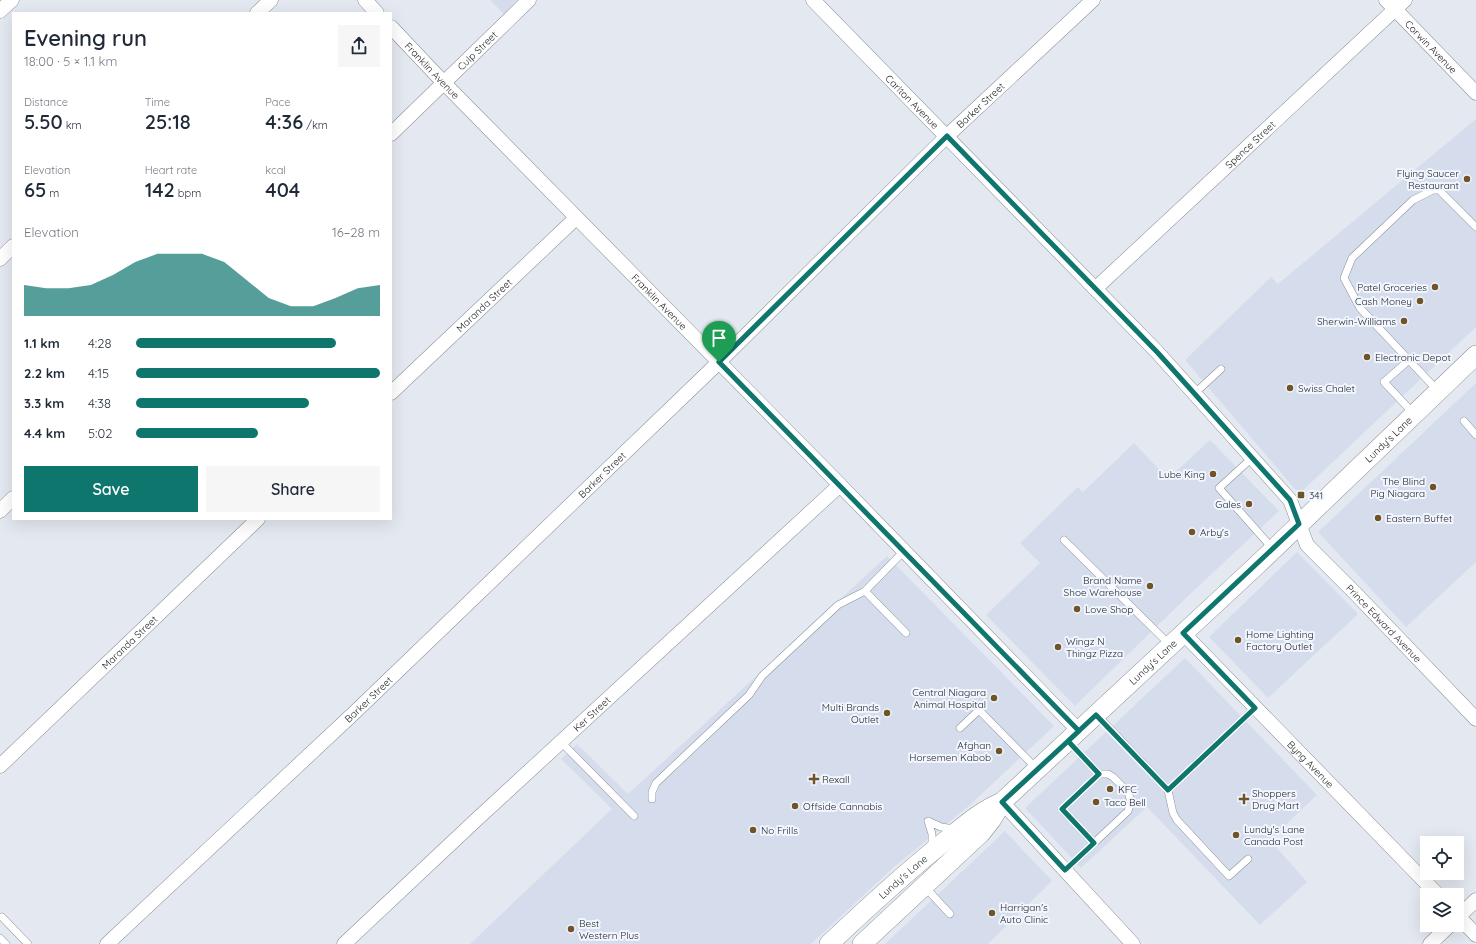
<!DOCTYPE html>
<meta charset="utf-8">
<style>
:root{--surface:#fff;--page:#f6f6f7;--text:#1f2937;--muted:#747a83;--accent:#0f766e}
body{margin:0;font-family:Quicksand,sans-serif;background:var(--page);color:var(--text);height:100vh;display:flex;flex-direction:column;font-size:15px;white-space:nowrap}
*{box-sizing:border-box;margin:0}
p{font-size:13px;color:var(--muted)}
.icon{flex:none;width:22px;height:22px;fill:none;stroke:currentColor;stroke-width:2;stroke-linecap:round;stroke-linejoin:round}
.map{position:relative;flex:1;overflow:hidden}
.side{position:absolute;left:12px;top:12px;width:380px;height:508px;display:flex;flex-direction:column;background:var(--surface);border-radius:0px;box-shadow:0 4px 16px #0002}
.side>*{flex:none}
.buttons{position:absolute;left:1420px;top:836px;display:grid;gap:8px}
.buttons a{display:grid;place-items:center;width:44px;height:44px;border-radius:0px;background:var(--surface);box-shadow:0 4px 16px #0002;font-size:20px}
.pin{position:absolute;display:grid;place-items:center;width:34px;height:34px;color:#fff;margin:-41px -17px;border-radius:50% 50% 50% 0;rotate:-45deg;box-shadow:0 0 4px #0007}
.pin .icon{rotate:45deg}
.round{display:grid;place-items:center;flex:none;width:42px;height:42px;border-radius:0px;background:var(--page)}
.head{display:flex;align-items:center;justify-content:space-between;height:68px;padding:0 12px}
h1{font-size:22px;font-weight:600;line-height:30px}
.metrics{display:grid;grid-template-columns:repeat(3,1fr);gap:6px;height:68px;padding:4px 12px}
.metrics div{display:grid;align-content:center}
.metrics b{font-size:20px;font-weight:600}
.metrics small{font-size:11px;font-weight:400}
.metrics p{font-size:11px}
.chart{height:112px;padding:8px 12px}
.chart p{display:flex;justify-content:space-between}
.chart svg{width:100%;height:72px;margin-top:4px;fill:var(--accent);opacity:.7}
.primary-button{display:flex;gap:8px;margin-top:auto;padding:8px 12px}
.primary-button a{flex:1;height:46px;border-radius:0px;background:var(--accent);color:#fff;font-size:16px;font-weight:600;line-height:46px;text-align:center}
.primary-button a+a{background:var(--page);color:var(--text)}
ul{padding:0 12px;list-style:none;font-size:13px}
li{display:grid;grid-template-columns:64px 48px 1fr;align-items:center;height:30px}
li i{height:10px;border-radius:5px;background:var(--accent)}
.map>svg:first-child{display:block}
.built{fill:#d5dded}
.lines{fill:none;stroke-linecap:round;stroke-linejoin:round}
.lane-casing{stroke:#8b9098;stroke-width:8}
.street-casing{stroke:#8b9098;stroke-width:15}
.secondary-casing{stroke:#8b9098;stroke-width:20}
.lane{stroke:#fff;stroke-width:7}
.street{stroke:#fff;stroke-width:14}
.secondary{stroke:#fff;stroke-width:19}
.route-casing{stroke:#fff;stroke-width:8}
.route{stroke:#0f766e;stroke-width:5}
.poi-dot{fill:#705427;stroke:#f1f6ff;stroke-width:1.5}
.labels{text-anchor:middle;stroke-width:4;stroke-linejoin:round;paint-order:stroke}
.street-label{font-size:10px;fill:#1f2124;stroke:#f1f6ff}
.poi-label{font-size:10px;fill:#1f2124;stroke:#f1f6ff;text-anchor:start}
</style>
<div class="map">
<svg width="1476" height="944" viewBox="0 0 1476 944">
<rect width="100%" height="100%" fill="#e4e9f1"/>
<path class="built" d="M490,0h27l-13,14z
M1476,119v208l-175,165 -6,-3 -110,-129 86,-83 7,7z
M1476,383v179l-70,65 -88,-95z
M1210,440l69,71 -91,85 -113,110 -89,-91 54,-52 -20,-20 58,-56 5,5 51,-49 34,36z
M1297,552l61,62 -90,84 -59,-61z
M887,556l167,170 -84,79 -75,61 -84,78h-341l142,-135 -51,-50 16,-15 51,50z
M1185,658l132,137 -47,45 37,42 -47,43 -113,-118 -66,61 -56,-60z
M1005,831l47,50 -64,63h-103z"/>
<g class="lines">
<g class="lane-casing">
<path id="lane" d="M1409,360l-25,22 29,31
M1438,391l-78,-83 -16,-30 8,-20 61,-58 24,-12 39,39
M1195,393l26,-24
M1464,421l12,14
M1252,458l-33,30 54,61
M1064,540l106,105
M904,551l-39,40 41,42
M1097,715l71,75 87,-82
M960,728l19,-18 57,58
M561,742l73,74
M1168,790l5,23 4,7 52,56 19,-17
M652,799v-7l4,-9 93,-88 13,-19 76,-71 27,-14
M1094,843l34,-32 3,-9 -3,-10 -15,-15 -5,-3h-9
M932,849v-15l-4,-13 13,6 14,2
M1065,870l29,-27 -32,-34 37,-35 -31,-33
M924,886l26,28
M2,917l26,27
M0,938l6,6"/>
</g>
<g class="street-casing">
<g id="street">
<path d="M365,0l12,13"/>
<path id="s1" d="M813,0l345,353 132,147 17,45 48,48 121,126"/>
<path id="s2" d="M1386,0l90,93"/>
<path d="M0,11l12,-11"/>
<path d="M257,13l14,-13"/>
<path id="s3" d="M391,27l53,56 396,402 239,246"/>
<path id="s4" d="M391,134l138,-134"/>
<path d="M0,259l13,-13"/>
<path id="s5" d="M1095,289l310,-289"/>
<path id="s6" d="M391,393l185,-175"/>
<path d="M0,511l13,-13"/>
<path id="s7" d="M1183,633l255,262"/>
<path id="s8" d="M0,766l258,-247"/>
<path d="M1002,802l131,142"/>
<path d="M1457,915l19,20"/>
<path d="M1457,918l19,-18"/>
<path id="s9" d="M107,944l247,-231 365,-351 228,-226 146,-136"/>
<path id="s10" d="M344,944l132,-124 364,-335"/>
<path d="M1430,944l20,-19"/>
</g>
</g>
<g class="secondary-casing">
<g id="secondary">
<path id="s11" d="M829,944c39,-37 78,-73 120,-106 16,-13 33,-28 53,-36"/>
<path id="s12" d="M862,944l119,-111 11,-14 10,-17 255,-237 219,-210"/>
</g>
</g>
<use href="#lane" class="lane"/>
<use href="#street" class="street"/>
<use href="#secondary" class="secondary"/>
</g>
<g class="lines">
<g class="route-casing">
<path id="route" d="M719,362l360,369 -77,71 63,68 29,-27 -32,-34 37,-35 -31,-33 28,-26 72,75 87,-82 -72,-75 116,-109 -9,-24 -132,-147 -211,-217 -228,226"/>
</g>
<use href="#route" class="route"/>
</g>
<g class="poi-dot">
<circle cx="1467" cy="179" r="4"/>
<circle cx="1435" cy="287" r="4"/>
<circle cx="1420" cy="301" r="4"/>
<circle cx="1404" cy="321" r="4"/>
<circle cx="1367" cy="357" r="4"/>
<circle cx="1290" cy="388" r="4"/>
<circle cx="1213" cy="474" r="4"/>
<circle cx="1433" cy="487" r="4"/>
<rect x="1297" y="491" width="8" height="8" rx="2"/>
<circle cx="1249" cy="504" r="4"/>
<circle cx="1378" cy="518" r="4"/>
<circle cx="1192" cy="532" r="4"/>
<circle cx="1150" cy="586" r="4"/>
<circle cx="1077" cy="609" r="4"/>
<circle cx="1238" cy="640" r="4"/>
<circle cx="1058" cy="647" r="4"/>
<circle cx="994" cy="698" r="4"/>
<circle cx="887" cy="713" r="4"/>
<circle cx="999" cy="751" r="4"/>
<path d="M812 773h4v4h4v4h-4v4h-4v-4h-4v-4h4z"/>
<circle cx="1110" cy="789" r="4"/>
<path d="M1242 793h4v4h4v4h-4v4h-4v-4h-4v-4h4z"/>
<circle cx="1096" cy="802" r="4"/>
<circle cx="795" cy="806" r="4"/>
<circle cx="753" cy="830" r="4"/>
<circle cx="1236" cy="835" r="4"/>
<circle cx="992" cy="913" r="4"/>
<circle cx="571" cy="929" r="4"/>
</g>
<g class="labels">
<g class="street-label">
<text dy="4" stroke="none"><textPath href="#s2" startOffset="65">Corwin Avenue</textPath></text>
<text dy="4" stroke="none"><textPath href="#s4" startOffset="120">Culp Street</textPath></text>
<text dy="4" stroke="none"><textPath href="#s3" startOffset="60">Franklin Avenue</textPath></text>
<text dy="4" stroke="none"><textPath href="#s1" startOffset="142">Carlton Avenue</textPath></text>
<text dy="4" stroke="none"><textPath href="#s9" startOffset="1211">Barker Street</textPath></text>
<text dy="4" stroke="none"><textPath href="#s5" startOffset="212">Spence Street</textPath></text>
<text dy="4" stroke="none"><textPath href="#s3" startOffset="384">Franklin Avenue</textPath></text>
<text dy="4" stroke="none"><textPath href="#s6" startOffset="128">Maranda Street</textPath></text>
<text dy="4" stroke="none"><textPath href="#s12" startOffset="730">Lundy's Lane</textPath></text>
<text dy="4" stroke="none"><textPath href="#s9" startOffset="682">Barker Street</textPath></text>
<text dy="4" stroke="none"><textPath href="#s1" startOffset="849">Prince Edward Avenue</textPath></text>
<text dy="4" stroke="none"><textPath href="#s8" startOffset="179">Maranda Street</textPath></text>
<text dy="4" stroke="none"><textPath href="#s12" startOffset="406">Lundy's Lane</textPath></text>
<text dy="4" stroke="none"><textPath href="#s9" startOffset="358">Barker Street</textPath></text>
<text dy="4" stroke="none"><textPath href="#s10" startOffset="338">Ker Street</textPath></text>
<text dy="4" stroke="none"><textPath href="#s7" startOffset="183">Byng Avenue</textPath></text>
<text dy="4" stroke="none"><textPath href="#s11" startOffset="100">Lundy's Lane</textPath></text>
</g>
<g class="poi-label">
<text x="1459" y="177" text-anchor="end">Flying Saucer<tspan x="1459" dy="12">Restaurant</tspan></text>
<text x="1427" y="291" text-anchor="end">Patel Groceries</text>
<text x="1412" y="305" text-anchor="end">Cash Money</text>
<text x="1396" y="325" text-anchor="end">Sherwin-Williams</text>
<text x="1375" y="361">Electronic Depot</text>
<text x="1298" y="392">Swiss Chalet</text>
<text x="1205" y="478" text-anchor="end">Lube King</text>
<text x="1425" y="485" text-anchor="end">The Blind<tspan x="1425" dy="12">Pig Niagara</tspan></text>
<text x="1309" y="499">341</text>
<text x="1241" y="508" text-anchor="end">Gales</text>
<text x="1386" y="522">Eastern Buffet</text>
<text x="1200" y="536">Arby's</text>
<text x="1142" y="584" text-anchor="end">Brand Name<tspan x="1142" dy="12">Shoe Warehouse</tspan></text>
<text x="1085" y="613">Love Shop</text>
<text x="1246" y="638">Home Lighting<tspan x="1246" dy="12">Factory Outlet</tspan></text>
<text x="1066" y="645">Wingz N<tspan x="1066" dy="12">Thingz Pizza</tspan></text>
<text x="986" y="696" text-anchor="end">Central Niagara<tspan x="986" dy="12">Animal Hospital</tspan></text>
<text x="879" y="711" text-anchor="end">Multi Brands<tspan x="879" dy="12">Outlet</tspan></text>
<text x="991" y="749" text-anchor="end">Afghan<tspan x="991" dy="12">Horsemen Kabob</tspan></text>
<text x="822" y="783">Rexall</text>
<text x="1118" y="793">KFC</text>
<text x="1252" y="797">Shoppers<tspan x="1252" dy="12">Drug Mart</tspan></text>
<text x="1104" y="806">Taco Bell</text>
<text x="803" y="810">Offside Cannabis</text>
<text x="1244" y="833">Lundy's Lane<tspan x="1244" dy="12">Canada Post</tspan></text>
<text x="761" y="834">No Frills</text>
<text x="1000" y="911">Harrigan's<tspan x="1000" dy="12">Auto Clinic</tspan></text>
<text x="579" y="927">Best<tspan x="579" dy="12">Western Plus</tspan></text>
</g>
</g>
</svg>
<div class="buttons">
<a><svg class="icon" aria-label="locate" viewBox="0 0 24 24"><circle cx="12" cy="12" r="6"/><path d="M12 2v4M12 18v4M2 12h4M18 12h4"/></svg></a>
<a><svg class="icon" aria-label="layers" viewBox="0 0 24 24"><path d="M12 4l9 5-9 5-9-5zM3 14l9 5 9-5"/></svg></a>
</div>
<div class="pin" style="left:719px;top:362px;background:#1e9e55"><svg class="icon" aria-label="arrive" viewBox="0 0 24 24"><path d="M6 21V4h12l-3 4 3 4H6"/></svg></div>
<section class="side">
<div class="head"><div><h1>Evening run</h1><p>18:00 · 5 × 1.1 km</p></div><a class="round"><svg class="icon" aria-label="share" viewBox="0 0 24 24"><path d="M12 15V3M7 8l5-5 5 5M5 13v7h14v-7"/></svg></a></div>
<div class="metrics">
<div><p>Distance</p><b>5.50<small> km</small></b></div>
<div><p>Time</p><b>25:18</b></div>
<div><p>Pace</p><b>4:36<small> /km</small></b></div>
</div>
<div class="metrics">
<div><p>Elevation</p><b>65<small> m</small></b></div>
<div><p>Heart rate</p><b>142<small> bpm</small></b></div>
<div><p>kcal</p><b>404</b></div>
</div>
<div class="chart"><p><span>Elevation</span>16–28 m</p>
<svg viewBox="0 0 160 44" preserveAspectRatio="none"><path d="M0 44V25L10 27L20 27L30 25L40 19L50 11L60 6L70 6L80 6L90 11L100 22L110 33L120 38L130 38L140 33L150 27L160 25V44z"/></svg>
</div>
<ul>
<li><b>1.1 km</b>4:28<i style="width:82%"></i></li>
<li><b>2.2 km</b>4:15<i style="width:100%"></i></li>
<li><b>3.3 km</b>4:38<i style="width:71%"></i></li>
<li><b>4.4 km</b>5:02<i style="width:50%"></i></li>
</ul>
<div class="primary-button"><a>Save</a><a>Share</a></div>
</section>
</div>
